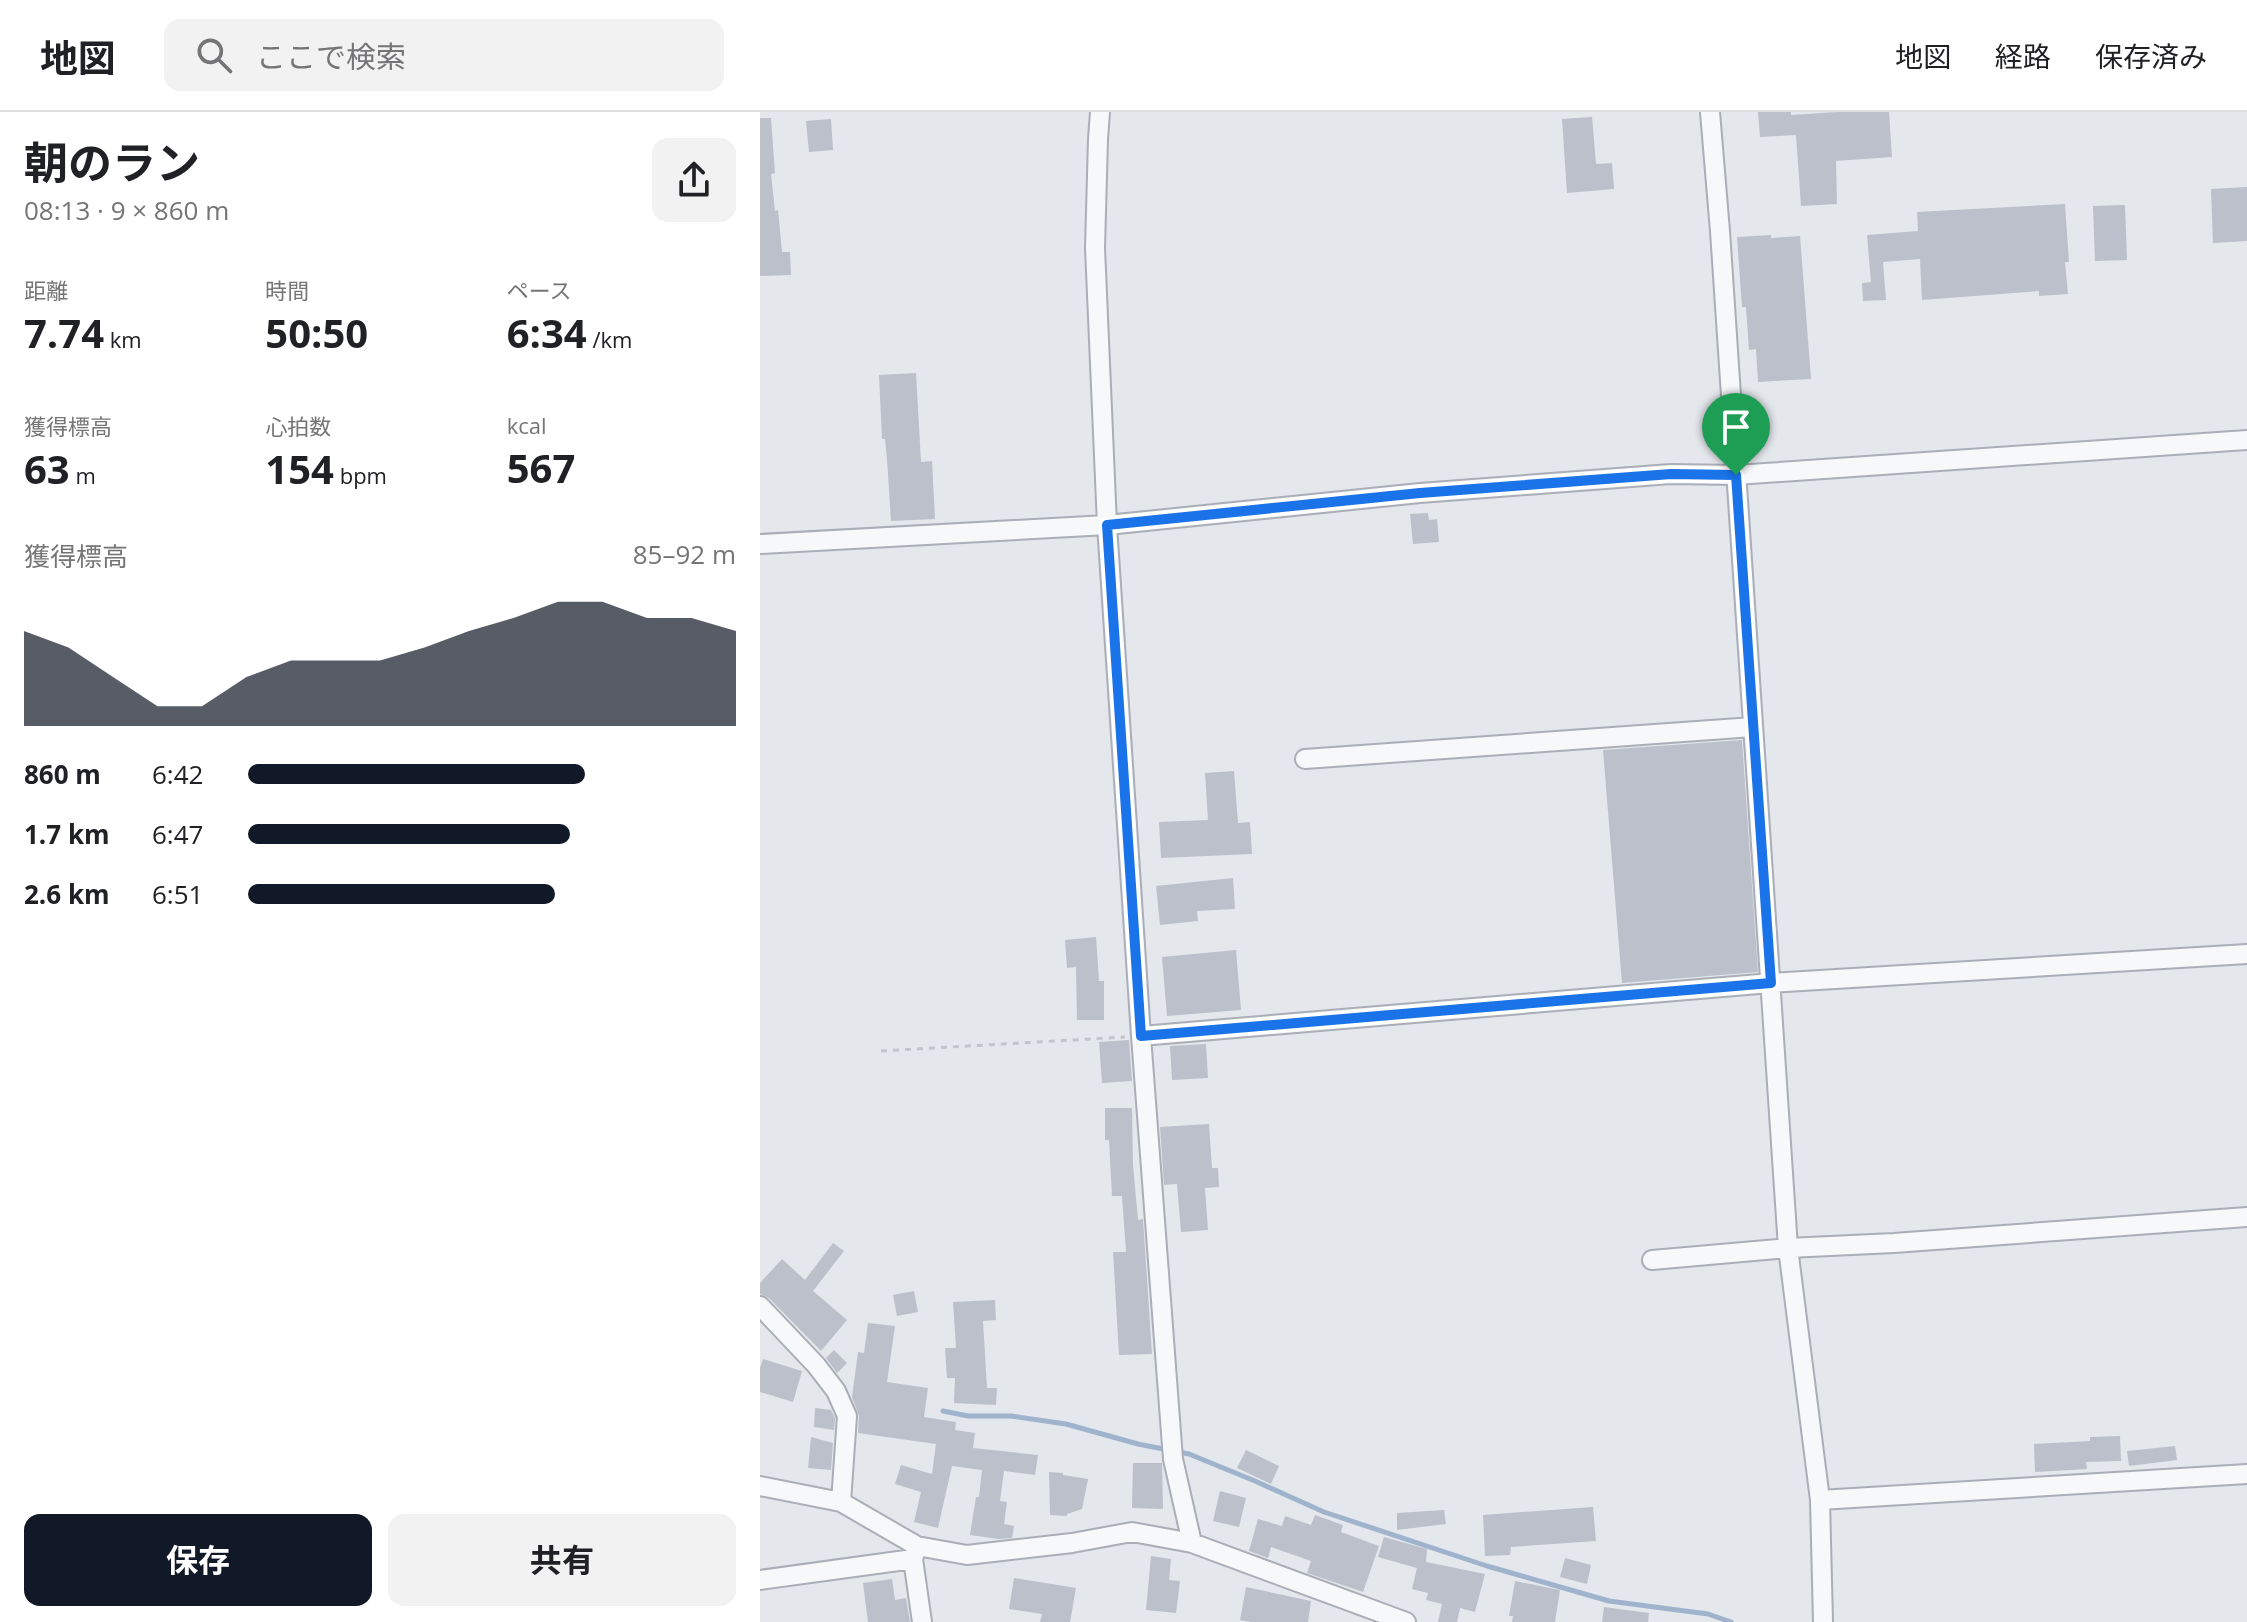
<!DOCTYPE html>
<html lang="ja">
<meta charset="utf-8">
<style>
:root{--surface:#fff;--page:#f2f2f2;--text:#202124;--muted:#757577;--line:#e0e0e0;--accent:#111827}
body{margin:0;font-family:"Open Sans","Noto Sans JP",sans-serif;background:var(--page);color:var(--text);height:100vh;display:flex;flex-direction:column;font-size:30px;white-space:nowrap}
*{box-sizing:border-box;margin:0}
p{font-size:26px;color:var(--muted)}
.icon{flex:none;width:44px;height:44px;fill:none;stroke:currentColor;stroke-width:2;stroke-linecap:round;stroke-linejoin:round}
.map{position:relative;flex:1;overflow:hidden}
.details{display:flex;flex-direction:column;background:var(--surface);width:760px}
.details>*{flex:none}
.pin{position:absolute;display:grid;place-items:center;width:68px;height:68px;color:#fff;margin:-82px -34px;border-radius:50% 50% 50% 0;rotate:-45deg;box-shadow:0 0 8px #0007}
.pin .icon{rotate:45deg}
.round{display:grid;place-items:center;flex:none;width:84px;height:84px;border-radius:16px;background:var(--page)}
.summary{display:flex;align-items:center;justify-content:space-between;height:136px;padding:0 24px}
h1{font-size:44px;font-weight:700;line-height:60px}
.figures{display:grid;grid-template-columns:repeat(3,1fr);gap:12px;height:136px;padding:8px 24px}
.figures div{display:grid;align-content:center}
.figures b{font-size:40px;font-weight:700}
.figures small{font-size:22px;font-weight:400}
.figures p{font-size:22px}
.chart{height:224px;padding:16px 24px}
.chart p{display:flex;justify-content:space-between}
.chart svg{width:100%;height:144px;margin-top:8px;fill:var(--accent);opacity:.7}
.action{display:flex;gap:16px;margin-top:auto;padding:16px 24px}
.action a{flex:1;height:92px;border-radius:16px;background:var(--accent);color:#fff;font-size:32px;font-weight:700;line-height:92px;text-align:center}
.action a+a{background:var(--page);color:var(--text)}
ul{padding:0 24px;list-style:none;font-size:26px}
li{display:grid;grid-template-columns:128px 96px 1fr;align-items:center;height:60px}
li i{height:20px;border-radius:10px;background:var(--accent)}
header{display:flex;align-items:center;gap:48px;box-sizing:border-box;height:112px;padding:0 40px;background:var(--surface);border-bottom:2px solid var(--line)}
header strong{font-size:38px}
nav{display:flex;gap:44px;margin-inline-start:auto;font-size:28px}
.search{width:560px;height:72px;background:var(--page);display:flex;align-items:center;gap:20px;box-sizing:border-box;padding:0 28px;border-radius:16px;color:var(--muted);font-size:30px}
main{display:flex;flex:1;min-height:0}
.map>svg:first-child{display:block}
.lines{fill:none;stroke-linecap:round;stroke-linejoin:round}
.stream{stroke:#9fb4cc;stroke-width:5}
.building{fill:#bbc0ca}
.minor-casing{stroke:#a9aeb7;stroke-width:22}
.path{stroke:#c2c5cb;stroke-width:3;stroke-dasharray:6 6;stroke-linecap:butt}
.minor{stroke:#f7f8fa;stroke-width:18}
.route-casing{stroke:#fff;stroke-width:16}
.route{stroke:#1a73e8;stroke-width:10}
</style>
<header>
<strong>地図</strong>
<div class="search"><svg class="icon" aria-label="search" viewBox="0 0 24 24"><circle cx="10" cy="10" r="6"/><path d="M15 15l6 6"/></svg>ここで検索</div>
<nav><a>地図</a><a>経路</a><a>保存済み</a></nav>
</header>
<main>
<section class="details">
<div class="summary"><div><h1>朝のラン</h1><p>08:13 · 9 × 860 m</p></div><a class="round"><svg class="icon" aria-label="share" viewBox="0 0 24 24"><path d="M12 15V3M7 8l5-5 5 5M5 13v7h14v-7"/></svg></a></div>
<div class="figures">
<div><p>距離</p><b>7.74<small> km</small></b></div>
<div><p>時間</p><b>50:50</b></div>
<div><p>ペース</p><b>6:34<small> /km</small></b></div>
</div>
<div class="figures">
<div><p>獲得標高</p><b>63<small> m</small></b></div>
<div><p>心拍数</p><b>154<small> bpm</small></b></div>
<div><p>kcal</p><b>567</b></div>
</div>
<div class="chart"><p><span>獲得標高</span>85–92 m</p>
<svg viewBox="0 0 160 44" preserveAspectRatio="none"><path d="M0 44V15L10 20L20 29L30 38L40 38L50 29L60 24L70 24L80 24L90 20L100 15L110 11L120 6L130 6L140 11L150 11L160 15V44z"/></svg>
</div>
<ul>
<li><b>860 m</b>6:42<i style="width:69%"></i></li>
<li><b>1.7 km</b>6:47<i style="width:66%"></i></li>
<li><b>2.6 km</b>6:51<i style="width:63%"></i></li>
</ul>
<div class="action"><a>保存</a><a>共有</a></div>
</section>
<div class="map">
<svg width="1487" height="1510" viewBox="0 0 1487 1510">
<rect width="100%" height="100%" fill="#e4e7ec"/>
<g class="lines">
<path class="stream" d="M183,1299l25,5h43l55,8 72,20 51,10 66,27 69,31 163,54 122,35 99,13 23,8"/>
</g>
<path class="building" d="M998,0h33v3l46,-3h52l3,45 -56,4 1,43 -36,2 -5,-71 -36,2z
M832,5l4,47 16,-1 2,26 -47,4 -5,-74z
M0,6h11l4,55 -4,1 4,37 3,-1 4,42h8l1,23 -31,1z
M71,7l2,31 -24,2 -3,-31z
M1487,75v54l-34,2 -2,-54z
M1305,92l4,58h-4l3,32 -29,2v-5l-117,9 -2,-41 -37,3 3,38 -23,1 -1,-18 9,-1 -4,-47 51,-4 -1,-19z
M1365,93l2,55 -32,1 -2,-55z
M1011,123v3l29,-2 11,143 -53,3 -2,-33 -7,1 -3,-43h-4l-5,-70z
M156,261l5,89 11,-1 3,58 -44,2 -4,-62 -2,-20h-3l-3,-64z
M668,401l1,7 8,-1 2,23 -26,2 -3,-30z
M982,628l16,232 -136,11 -19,-233z
M474,659l4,52 12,-1 2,32 -91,4 -2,-36 49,-2 -3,-47z
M473,766l2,31 -38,2 1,10 -38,4 -4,-39z
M336,825l3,44h5v39h-27l-1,-53 -9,1 -2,-28z
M476,838l5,60 -74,6 -5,-59z
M369,928l3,41 -30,2 -3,-41z
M446,932l2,34 -36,2 -2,-34z
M345,996h27l1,57 5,55 5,-1 9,135 -33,1 -6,-103h13l-4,-56h-10l-3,-56h-4z
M449,1012l3,44h6l1,19 -14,1 3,42 -27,2 -4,-48 -13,1 -4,-58z
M73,1131l11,8 -31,40 34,29 -26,31 -52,-53 -9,-4v-11l22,-24 23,21z
M154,1179l4,21 -21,4 -4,-21z
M235,1188l1,20 -13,1 4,67h10l-1,17 -42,-2 1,-25h-8l-2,-30h11l-3,-46z
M108,1211l27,3 -8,56 41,6 -4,29 32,5 -1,8 20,3 -2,15 65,7 -3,20 -31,-4 -4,30 7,1 -3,22 10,2 -2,12 -13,1 -29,-4 6,-38h3l3,-27 -30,-4 -14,62 -24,-6 7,-30 -26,-8 6,-19 31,9 4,-30 -78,-11 1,-17 -7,-19 6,-45 6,1z
M74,1238l13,13 -10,10 -11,-15z
M3,1247l39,12 -9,31 -33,-10v-24z
M55,1296l16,2 4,8 -1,12 -20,-3z
M1360,1324l1,25 -35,1 1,7 -52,3 -1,-28 56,-3v-4z
M51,1325l22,6 -2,27 -23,-2z
M1415,1334l2,14 -48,6 -2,-15z
M486,1338l33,16 -8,18 -34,-16z
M373,1351h29l1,46 -31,-1z
M289,1360l14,1v2l25,4 -6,30 -15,5v2l-17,-1z
M460,1379l26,7 -7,29 -26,-6z
M833,1395l3,34 -85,6 -1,8 -25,1 -2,-41z
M684,1398l2,14 -49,6v-17z
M555,1403l28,10 -2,7 38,14 -16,46 -56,-19 4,-12 -40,-14 -3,11 -19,-7 9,-32 24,7 3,-10 26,9z
M624,1425l43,12 -1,13 59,12 -10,38 -15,-4 -3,14h-19l4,-18 -16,-4 2,-7 -16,-4 5,-21 -39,-11z
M391,1444l20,3 -2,21 11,1 -4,32 -30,-3z
M805,1446l26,7 -4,19 -27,-7z
M254,1466l62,10 -6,34h-30l2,-8 -33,-5z
M132,1467l3,21 11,-2 4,24h-42l-5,-39z
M755,1469l45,9 -5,32h-43l1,-6h-4z
M486,1475l65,14 -3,21h-57l-11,-2z
M844,1495l45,6 -1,9h-46z"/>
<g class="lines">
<g class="minor-casing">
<path id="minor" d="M340,0l-2,27 -3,109 12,277 34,511 32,423 19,84
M950,0l10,119 68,1017 32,252 3,122
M0,432l347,-19 313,-32 251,-19 65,1 511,-35
M545,647l448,-32
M381,924l630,-53 476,-29
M892,1148l136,-12 106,-5 353,-26
M0,1194l56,59 20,26 11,25 -6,86
M0,1374l81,16 76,44 50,9 105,-12 60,-11 60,11 214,79
M1060,1388l427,-26
M156,1438l-3,9 9,63
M0,1468l153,-21"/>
</g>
<path class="path" d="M121,939l244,-14"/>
<use href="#minor" class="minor"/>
</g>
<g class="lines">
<g class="route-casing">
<path id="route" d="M911,362l65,1 35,508 -630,53 -34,-511 313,-32z"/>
</g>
<use href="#route" class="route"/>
</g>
</svg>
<div class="pin" style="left:976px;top:363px;background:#1e9e55"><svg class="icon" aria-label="arrive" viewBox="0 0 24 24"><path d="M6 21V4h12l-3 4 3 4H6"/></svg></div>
</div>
</main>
